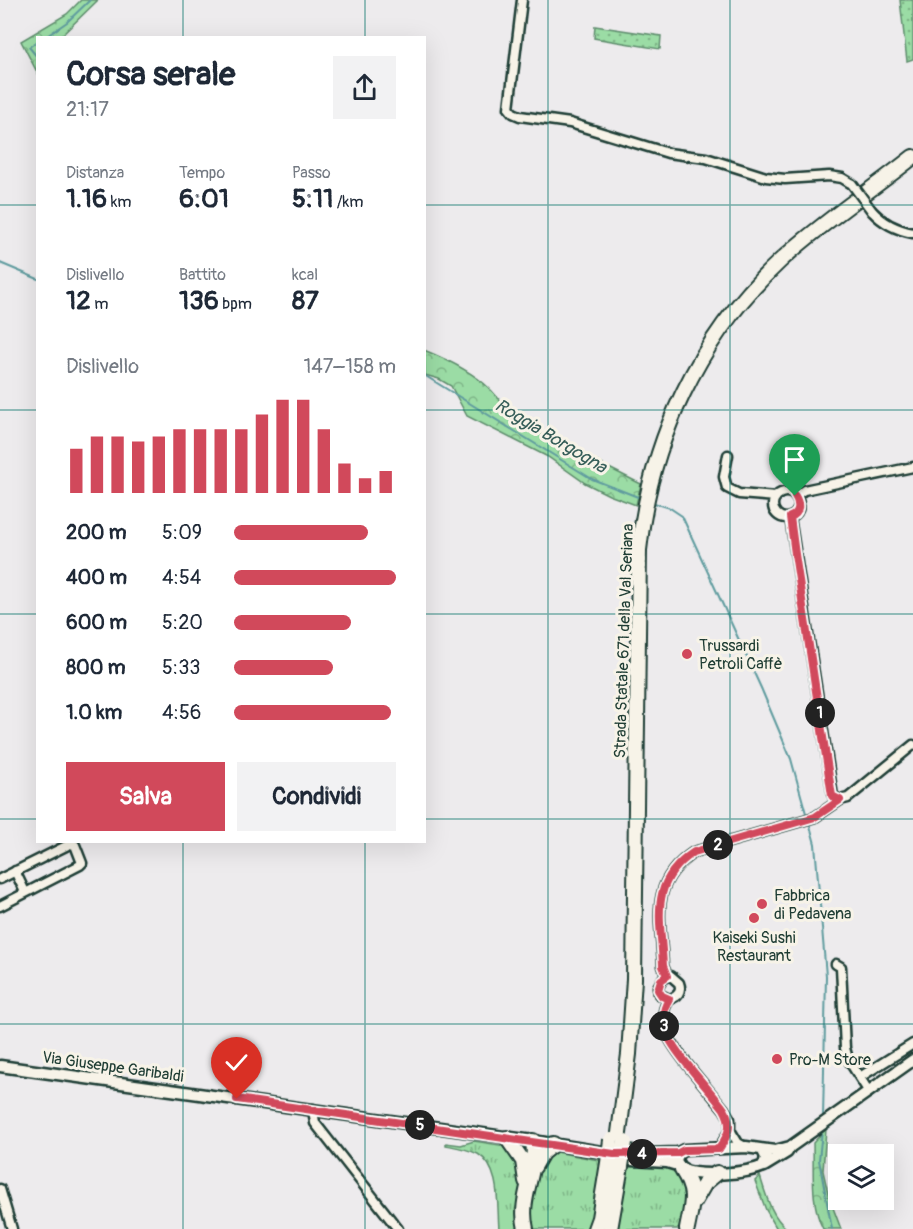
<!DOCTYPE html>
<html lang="it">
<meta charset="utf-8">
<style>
:root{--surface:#fff;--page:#f2f2f3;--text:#1f2937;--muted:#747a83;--accent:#d1495b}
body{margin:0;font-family:Pangolin,sans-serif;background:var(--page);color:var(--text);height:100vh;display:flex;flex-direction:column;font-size:22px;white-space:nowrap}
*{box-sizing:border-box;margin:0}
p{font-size:20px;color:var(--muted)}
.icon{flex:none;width:33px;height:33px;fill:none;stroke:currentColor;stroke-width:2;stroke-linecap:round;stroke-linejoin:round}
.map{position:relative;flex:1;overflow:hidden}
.side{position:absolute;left:36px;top:36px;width:390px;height:807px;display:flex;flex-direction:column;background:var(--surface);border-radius:0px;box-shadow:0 6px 24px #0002}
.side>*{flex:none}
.tools{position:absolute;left:828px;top:1144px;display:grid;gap:12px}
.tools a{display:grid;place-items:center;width:66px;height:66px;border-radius:0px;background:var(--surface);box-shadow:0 6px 24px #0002;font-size:30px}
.pin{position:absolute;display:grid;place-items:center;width:51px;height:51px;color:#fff;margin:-62px -26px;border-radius:50% 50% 50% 0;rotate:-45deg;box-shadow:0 0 6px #0007}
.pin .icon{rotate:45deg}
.km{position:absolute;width:30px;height:30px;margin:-15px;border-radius:50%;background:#222;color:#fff;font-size:16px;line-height:30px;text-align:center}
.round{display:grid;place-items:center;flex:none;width:63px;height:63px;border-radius:0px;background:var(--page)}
.headline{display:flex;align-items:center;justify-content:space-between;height:102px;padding:0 30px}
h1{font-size:33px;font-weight:800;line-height:45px}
.metrics{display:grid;grid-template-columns:repeat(3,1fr);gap:9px;height:102px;padding:6px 30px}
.metrics div{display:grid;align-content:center}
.metrics b{font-size:26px;font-weight:800}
.metrics small{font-size:16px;font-weight:400}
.metrics p{font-size:16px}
.chart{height:168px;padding:12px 30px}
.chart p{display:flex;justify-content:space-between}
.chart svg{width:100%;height:108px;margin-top:6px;stroke:var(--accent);stroke-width:6}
.action{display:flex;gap:12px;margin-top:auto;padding:12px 30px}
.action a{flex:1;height:69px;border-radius:0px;background:var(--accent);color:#fff;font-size:24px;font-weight:800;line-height:69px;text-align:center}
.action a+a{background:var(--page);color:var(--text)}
ul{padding:0 30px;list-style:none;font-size:20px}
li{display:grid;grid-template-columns:96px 72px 1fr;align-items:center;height:45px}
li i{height:15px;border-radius:8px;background:var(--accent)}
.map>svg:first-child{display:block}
.grass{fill:url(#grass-tufts);stroke:#5d8c6c;stroke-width:1.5}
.forest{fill:url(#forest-crowns);stroke:#5d8c6c;stroke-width:1.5}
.garden{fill:url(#garden-dots);stroke:#5d8c6c;stroke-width:1.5}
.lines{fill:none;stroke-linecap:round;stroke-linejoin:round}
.stream{stroke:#609c9f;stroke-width:2}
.minor-casing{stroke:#1f3d34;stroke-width:13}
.tertiary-casing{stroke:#1f3d34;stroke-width:15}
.trunk-casing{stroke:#1f3d34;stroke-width:18}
.minor{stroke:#f7f3e8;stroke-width:8}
.tertiary{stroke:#f7f3e8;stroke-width:10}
.trunk{stroke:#f7f3e8;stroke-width:14}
.minor-bridge-casing{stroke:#1f3d34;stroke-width:13;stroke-linecap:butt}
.trunk-bridge-casing{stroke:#1f3d34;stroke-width:18;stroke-linecap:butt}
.minor-bridge{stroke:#f7f3e8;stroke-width:8}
.trunk-bridge{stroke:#f7f3e8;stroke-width:14}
.route-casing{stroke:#fff;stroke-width:12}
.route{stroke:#d1495b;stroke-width:8}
.grid{fill:none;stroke:#0f766e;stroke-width:1.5;stroke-opacity:0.55}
.poi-dot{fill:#d1495b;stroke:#f7f3e8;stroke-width:2}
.labels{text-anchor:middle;stroke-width:6;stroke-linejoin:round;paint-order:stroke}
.street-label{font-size:16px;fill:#1f3d34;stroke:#f7f3e8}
.poi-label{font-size:16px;fill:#1f3d34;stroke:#f7f3e8;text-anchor:start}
.water-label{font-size:18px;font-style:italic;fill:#355d58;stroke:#f7f3e8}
</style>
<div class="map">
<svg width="913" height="1229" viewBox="0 0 913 1229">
<defs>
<pattern id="grass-tufts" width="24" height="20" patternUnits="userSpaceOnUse" patternTransform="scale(1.5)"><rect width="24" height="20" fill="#9bdca5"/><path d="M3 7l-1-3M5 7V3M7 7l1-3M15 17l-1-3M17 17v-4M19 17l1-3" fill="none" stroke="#7eb487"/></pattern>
<pattern id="forest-crowns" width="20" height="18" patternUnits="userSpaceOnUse" patternTransform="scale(1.5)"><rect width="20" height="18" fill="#9bdca5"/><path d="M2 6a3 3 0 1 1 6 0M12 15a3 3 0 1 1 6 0" fill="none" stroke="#7eb487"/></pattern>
<pattern id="garden-dots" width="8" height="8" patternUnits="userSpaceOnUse" patternTransform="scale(1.5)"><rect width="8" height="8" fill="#9bdca5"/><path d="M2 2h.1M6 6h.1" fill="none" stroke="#7eb487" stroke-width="1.8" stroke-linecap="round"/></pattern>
</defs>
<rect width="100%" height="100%" fill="#edebed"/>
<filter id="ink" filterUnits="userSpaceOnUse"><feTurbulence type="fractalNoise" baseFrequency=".0167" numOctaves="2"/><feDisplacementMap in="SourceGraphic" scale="12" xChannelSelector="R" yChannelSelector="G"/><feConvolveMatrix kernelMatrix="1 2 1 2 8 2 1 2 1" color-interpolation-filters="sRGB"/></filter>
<g filter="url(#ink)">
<path class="grass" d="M474,1141l26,4 10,4 6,5 6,30 -6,29 2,16h-19c-2,-23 2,-61 -21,-75 -10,-5 -22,-7 -32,-9v-2l15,2z
M556,1152l48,9 -11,68h-61c-7,-30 2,-48 14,-74z
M628,1161l49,9 12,16 -6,43h-65z"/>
<path class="forest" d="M81,0h17l-38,37 -22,1 -1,34 -16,-31 46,-27z
M424,350c22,9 49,22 66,39 13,13 21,29 37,38l114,57 -5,21 -27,-10 -24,-12 -37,-26 -81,-41 -16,-30 -12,-7 -14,-4z
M826,1129l-3,42 6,26 12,32h-18c-13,-25 -9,-59 -10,-86z
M760,1176c6,19 11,40 27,53h-10l-11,-19 -11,-29z"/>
<path class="garden" d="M900,0h13v59l-6,2z
M595,26l66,10 -1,13 -66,-11z"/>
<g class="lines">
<path class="stream" d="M44,38l23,-16 23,-22
M38,41l-9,6 9,11
M0,263l38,16
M424,375l168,104 51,20
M651,502l19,6 12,8 79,172 30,71 16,58
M809,822l6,22 11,132 -3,142
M822,1130l-3,30 13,69"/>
<g class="minor-casing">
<path id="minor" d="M522,0l-13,108 4,5 7,3 50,7 98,30 38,5 60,19 19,2 44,-3 13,2 10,6
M872,211c11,12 25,19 41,22
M728,455l-4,22 3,11 12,6 37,3
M773 505a13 13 0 1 1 26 0a13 13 0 1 1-26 0Z
M795,496l9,-6 109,-23
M790,517l43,279 7,4 8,-2 65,-53
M15,871l10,21
M0,879l70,-35 5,1 7,18 -2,2 -80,41
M836,964l5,3 4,81 3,11 21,33
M667,976l-4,-10c-2,-48 -15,-83 31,-114l121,-35 25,-17
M669,999l-10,-5 -1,-7 6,-10 7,-1 8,7c3,8 -1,14 -10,16 -5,8 -7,17 -5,27 5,21 45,64 60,83l6,10v11
M860,1077l53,-33
M313,1109l2,14 83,106
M719,1149l11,-19 8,13 7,4
M0,1189l12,40"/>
</g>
<g class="tertiary-casing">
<path id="tertiary" d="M0,1066l533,75 81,13 17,6 36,2 10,3
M763,1151l3,6 -2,9c-19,8 -63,11 -82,4l-6,-9 2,-8 6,-3 62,-3 29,4 15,-4
M642,1154l36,-1
M764,1166l23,-14 3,-5 123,-87"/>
</g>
<g class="trunk-casing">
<path id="trunk" d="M507,1138l16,23 3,20
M618,1141l11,-87 5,-75 5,-429c11,-109 60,-214 141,-289 41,-38 89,-69 133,-104
M534,1167l8,-14 11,-9
M682,1170c15,23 10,33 5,59
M694,1202l11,-19 12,-10
M526,1229c-8,-32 12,-56 7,-88
M595,1229l4,-11 9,-55
M610,1229l11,-63"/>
</g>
<use href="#minor" class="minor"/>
<use href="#tertiary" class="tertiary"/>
<use href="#trunk" class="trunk"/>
<g class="minor-bridge-casing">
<path id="minor-bridge" d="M852,184l20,27"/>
</g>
<g class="trunk-bridge-casing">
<path id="trunk-bridge" d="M608,1163l3,-23
M621,1166l4,-24"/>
</g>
<use href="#minor-bridge" class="minor-bridge"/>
<use href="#trunk-bridge" class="trunk-bridge"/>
</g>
</g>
<g class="lines" filter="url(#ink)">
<g class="route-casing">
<path id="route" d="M237,1099l377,55 64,-1 6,-3 35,-1c10,-15 14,-24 5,-40 -14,-19 -56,-62 -60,-83 -2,-10 0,-19 5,-27l-7,-3 -4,-6 3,-10 6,-4 -4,-10c-2,-48 -15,-83 31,-114l121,-35 25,-17 -8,-4 -37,-242 -5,-37c10,-3 10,-13 5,-21"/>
</g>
<use href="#route" class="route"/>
</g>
<path class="grid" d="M183,0v38M365,0v38M548,0v1229M730,0v1229M0,205h38M424,205h489M0,410h38M424,410h489M0,614h38M424,614h489M0,819h38M424,819h489M183,842v387M365,842v387M0,1024h913"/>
<g class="poi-dot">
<circle cx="687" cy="654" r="6"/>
<circle cx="762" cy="904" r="6"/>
<circle cx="754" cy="918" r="6"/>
<circle cx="777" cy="1059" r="6"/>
</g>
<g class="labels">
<g class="street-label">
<text transform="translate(623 641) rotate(-88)" y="6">Strada Statale 671 della Val Seriana</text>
<text transform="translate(113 1066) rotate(8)" y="6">Via Giuseppe Garibaldi</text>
</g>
<g class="poi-label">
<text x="699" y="651">Trussardi<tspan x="699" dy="18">Petroli Caffè</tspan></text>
<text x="774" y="901">Fabbrica<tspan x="774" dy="18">di Pedavena</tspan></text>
<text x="754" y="943" text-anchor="middle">Kaiseki Sushi<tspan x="754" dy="18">Restaurant</tspan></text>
<text x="789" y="1065">Pro-M Store</text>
</g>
<g class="water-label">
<text transform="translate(551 436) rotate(31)" y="6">Roggia Borgogna</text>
</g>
</g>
</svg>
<div class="tools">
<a><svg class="icon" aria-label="layers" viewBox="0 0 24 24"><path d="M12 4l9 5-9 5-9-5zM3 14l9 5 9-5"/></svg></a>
</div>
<div class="pin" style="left:795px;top:496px;background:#1e9e55"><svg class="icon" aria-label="arrive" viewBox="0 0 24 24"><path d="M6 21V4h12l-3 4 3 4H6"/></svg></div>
<div class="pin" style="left:237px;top:1099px;background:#d93025"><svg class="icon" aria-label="check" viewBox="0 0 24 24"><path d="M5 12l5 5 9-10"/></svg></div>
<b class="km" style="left:820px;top:713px">1</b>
<b class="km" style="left:718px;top:845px">2</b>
<b class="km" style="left:664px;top:1026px">3</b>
<b class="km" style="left:642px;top:1154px">4</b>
<b class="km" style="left:420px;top:1125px">5</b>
<section class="side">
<div class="headline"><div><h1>Corsa serale</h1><p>21:17</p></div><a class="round"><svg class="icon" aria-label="share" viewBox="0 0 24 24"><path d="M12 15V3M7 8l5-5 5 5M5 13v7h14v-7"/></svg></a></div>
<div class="metrics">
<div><p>Distanza</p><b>1.16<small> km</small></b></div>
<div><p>Tempo</p><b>6:01</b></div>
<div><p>Passo</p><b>5:11<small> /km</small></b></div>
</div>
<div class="metrics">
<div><p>Dislivello</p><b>12<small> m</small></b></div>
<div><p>Battito</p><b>136<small> bpm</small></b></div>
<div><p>kcal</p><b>87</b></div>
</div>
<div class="chart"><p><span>Dislivello</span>147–158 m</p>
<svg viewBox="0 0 160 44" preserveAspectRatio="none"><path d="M5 44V26M15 44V21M25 44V21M35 44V23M45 44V21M55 44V18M65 44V18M75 44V18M85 44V18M95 44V12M105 44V6M115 44V6M125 44V18M135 44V32M145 44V38M155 44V35"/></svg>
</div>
<ul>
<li><b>200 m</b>5:09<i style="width:83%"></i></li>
<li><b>400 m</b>4:54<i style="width:100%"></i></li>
<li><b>600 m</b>5:20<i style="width:72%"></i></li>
<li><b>800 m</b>5:33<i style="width:61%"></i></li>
<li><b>1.0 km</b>4:56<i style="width:97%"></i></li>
</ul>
<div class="action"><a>Salva</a><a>Condividi</a></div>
</section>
</div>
